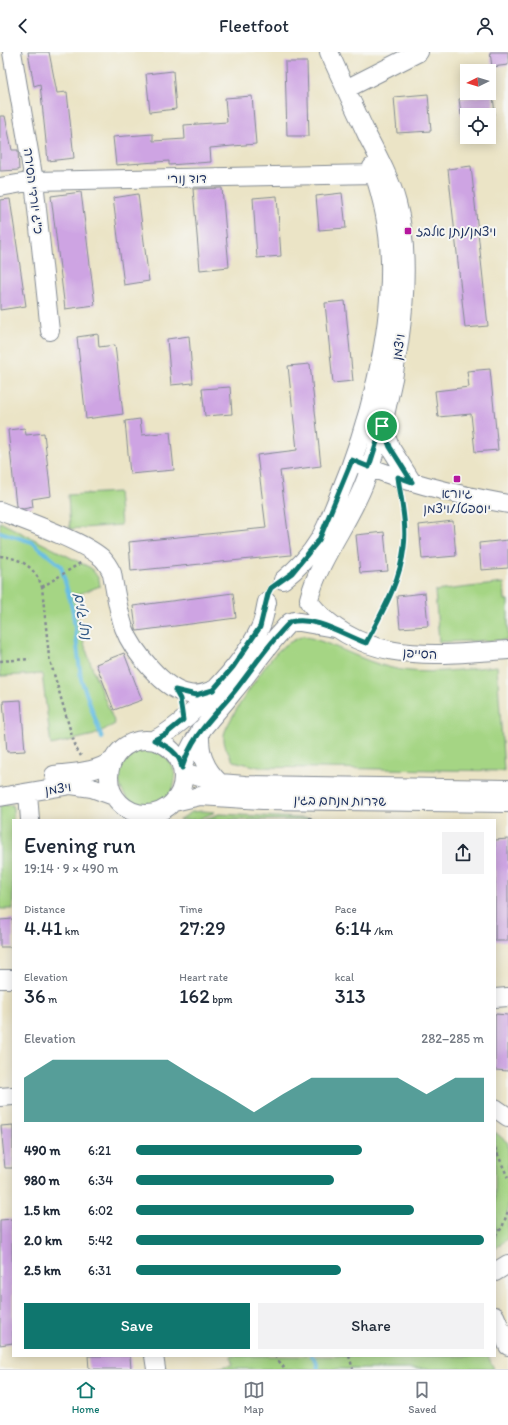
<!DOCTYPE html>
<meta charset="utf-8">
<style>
:root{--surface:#fff;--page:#f2f2f3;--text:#1f2937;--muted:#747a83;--line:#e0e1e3;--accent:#0f766e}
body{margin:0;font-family:Itim,"Playpen Sans Hebrew",sans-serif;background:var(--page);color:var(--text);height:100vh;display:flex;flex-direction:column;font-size:15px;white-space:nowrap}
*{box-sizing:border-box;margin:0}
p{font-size:13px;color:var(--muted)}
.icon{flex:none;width:22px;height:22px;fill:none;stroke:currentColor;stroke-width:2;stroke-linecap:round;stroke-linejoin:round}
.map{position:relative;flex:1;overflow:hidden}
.panel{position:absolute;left:12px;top:767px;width:484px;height:538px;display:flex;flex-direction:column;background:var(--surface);border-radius:0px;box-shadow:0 2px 10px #0003}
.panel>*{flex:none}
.needle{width:26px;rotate:265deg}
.buttons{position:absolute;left:460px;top:12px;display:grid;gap:8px}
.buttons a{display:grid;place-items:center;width:36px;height:36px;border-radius:0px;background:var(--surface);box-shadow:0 2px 10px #0003;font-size:20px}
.pin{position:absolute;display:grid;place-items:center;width:34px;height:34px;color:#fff;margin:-17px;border:2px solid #fff;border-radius:50%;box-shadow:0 1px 4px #0007}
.round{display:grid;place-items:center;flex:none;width:42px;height:42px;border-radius:0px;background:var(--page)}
.summary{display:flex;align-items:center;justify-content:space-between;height:68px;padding:0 12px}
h1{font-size:22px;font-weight:600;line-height:30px}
.figures{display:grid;grid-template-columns:repeat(3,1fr);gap:6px;height:68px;padding:4px 12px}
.figures div{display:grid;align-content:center}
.figures b{font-size:20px;font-weight:600}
.figures small{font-size:11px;font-weight:400}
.figures p{font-size:11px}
.chart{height:112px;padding:8px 12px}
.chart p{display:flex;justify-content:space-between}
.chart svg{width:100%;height:72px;margin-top:4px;fill:var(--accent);opacity:.7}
.cta{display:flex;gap:8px;margin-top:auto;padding:8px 12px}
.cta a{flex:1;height:46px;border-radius:0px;background:var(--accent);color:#fff;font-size:16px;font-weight:600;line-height:46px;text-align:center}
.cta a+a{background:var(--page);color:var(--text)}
ul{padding:0 12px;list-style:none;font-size:13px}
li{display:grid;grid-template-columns:64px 48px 1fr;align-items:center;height:30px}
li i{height:10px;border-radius:5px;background:var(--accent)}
header{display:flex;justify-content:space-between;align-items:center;height:52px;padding:0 12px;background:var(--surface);font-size:18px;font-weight:600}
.dock{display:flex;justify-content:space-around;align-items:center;height:56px;border-top:1px solid var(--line);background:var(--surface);font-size:11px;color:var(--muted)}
.dock a{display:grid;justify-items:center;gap:2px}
.dock .active{color:var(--accent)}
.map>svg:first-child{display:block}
.green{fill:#a5d584;stroke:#608271}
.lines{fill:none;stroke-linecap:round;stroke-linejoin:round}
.stream{stroke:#68bee4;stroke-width:4}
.building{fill:#cea4e3}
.minor-casing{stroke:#838a92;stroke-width:20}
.path{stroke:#838a92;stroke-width:2.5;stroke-dasharray:3 3;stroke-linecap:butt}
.minor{stroke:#fff;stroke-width:18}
.route-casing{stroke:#fff;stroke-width:8}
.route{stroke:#0f766e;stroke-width:5}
.poi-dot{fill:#b5179e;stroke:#f6f6f2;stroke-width:1.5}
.labels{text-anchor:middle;stroke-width:4;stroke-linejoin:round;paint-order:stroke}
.street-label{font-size:13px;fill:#1b2f5e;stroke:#f6f6f2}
.poi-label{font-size:13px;fill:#1b2f5e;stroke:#f6f6f2;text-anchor:start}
.water-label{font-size:14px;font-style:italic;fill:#325a86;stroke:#f6f6f2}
</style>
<header><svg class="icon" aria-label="back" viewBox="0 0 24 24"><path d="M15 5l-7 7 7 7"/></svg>Fleetfoot<svg class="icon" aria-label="person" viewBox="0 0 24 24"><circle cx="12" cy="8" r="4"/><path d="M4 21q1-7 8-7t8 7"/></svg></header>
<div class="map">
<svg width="508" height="1317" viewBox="0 0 508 1317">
<rect width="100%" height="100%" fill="#f6f6f2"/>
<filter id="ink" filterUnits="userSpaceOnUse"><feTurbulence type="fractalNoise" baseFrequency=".025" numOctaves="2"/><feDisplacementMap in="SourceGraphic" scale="8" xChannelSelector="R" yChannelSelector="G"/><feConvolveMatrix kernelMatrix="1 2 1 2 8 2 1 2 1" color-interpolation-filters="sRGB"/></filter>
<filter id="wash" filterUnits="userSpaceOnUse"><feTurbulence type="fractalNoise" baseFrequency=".012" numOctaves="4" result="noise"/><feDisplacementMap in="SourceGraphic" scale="16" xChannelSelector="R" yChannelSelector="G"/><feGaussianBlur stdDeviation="0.9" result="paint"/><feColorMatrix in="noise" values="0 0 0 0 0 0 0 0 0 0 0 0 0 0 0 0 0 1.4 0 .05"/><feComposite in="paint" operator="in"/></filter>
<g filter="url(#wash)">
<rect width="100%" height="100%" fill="#ebe4c6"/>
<path class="green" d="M118,440l3,33 -51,4 -2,-34z
M0,470l91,46 8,11 1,7 -24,9c1,45 23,88 39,129l-21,11 -43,10 -9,-71 -42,2z
M504,531l1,17h3v40l-69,2 -4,-51z
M303,584c31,7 58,25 89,32 32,8 73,1 105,-2l7,105 -245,-4 -26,-6c-5,-9 -10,-15 -9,-26 2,-13 42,-72 53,-83 7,-7 16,-12 26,-16z
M119 726a28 28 0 1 1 56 0a28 28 0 1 1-56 0Z
M0,753h13v104h-13z
M202,759l13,1 -18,8h-18l13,-8z
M219,762l117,6h-134z
M495,1080l13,11v95l-13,11z
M231,1304h257l6,13h-285l23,-4z"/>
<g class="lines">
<path class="stream" d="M0,480l32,10 29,24 12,46 8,67 21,59
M312,1304l4,5 2,8"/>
</g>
<g id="blocks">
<path class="building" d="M28,0h21l8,41 10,-1 7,66 -26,3 -8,-77 -6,2z
M490,0h18v13l-16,2z
M285,10h22l2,74h-22z
M173,19l3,38 -26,3 -4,-38z
M428,42l3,37 -34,2 -3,-36z
M493,43l2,20h-34l-2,-16z
M252,44l4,48 -46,4 1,14 -42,3v-4l-53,4 -3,-28 40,-3v7l32,-2 -1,-14 43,-3 -2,-24z
M0,64h5l7,34h6l1,20 -19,1z
M471,114l17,160 -23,2 -17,-159z
M222,136l7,79 -29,3 -7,-81z
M81,140l14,113 -30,4 -14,-113z
M342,141l4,35 -27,2 -3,-34z
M138,142l11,87 -25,4 -11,-87z
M277,144l4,60 -24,2 -4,-60z
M10,147l16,107 -26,4v-110z
M345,249l8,80 -20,2 -8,-80z
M98,282l1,13 16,-2 8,69 -37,5 -9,-82z
M189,284l4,47 -22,2 -4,-46z
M310,312l11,102 -41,5 11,84 -160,16 -2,-29 137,-14 -9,-73 40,-5 -9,-84z
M490,317l8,81 -23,2 -4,-38 -33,3 -3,-26 34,-4 -2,-16z
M230,335l2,27 -27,2 -3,-27z
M140,367l2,16 28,-3 4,38 -44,4 -5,-53z
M25,376l1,7 18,-2 7,63 -19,3 1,8 -10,2 -7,-3 -8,-76z
M453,469l3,35 -34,3 -3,-34z
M384,480l4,39 -28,2 -4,-38z
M508,488v28l-27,2 -2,-27z
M233,541l3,25 -99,13 -1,-2 -3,-23z
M425,541l3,33 -28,2 -3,-32z
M124,601l18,47 -28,10 -18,-46z
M21,648l4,51 -18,1 -4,-51z
M508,787v102h-13v-101z
M13,867v28h-13v-27z
M495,962l13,1v56l-13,-1z
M13,1073v43h-8l-4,-42z
M12,1167l1,124 -13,2v-125z
M88,1304h42l1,13h-42z"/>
</g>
</g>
<g filter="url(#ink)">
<use href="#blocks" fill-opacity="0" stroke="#838a92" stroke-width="1"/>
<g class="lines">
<g class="minor-casing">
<path id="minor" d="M12,0l22,129 16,150
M346,37l73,-37
M0,135l34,-6 341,-7
M382,374l8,21 22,35
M359,411c47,20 99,32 149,41
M0,459c26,10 83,30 102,47 4,4 7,9 10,15 3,18 6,37 12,55 8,22 41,63 65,66 9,2 16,-1 24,-4
M283,528c14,-11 27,-25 36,-40 8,-13 13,-28 19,-42 30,-72 54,-160 52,-238 -1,-31 -8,-64 -18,-93
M309,547c11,-43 42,-78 57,-120 26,-75 52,-198 31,-276 -6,-22 -18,-45 -29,-66 -13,-28 -26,-56 -39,-85
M309,550c52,64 125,53 199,48
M294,569l40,7
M200,678c-1,22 3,37 20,53
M109 725a37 37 0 1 1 74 0a37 37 0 1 1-74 0Z
M154,688c35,-18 89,-76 106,-112 4,-8 5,-18 7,-26
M182,716c11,-35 30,-49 51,-76 20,-24 35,-48 57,-70
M183,720l37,11 25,2 263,4
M54,723c21,-3 41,-2 59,-15
M28,741l2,27
M0,745l71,-12 21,3 22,8
M174,750l26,-6 63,4 245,3
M0,927h13
M495,946l13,-1
M0,1045l13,-1
M495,1056l13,9
M495,1220l13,-8
M495,1264l13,30
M154,1304l2,13"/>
</g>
<path class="path" d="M0,504c21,2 35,11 42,31l7,70 23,79 5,14 4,6
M42,535l40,-25
M372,578c8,-14 17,-29 23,-44 12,-29 10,-61 6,-92
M0,609l30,-2
M310,768l1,-6
M495,1096l13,30
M495,1183l7,-7 6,-17
M275,1304l10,13
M349,1304l4,13"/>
<use href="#minor" class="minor"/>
</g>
</g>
<g class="lines" filter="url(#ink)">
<g class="route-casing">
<path id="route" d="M382,374l8,21 22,35 -14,-5c3,23 9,47 6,70 -4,36 -22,65 -38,96 -24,-9 -50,-27 -76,-21 -22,22 -37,46 -56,70 -22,27 -41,41 -52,76 -2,-15 -15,-22 -28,-28l12,-6 17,-14 -3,-21 -5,-9 21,5 17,-5 20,-23 27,-40 8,-33 3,-6 21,-15 27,-33 33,-80 17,7z"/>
</g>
<use href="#route" class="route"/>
</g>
<g class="poi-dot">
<rect x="404" y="175" width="8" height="8" rx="2"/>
<rect x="453" y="423" width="8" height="8" rx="2"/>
</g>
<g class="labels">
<g class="street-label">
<text transform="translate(187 126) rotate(-1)" y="5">דוד נורי</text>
<text transform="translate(34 139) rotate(83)" y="5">כ"ג יורדי הסירה</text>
<text transform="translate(398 295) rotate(-82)" y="5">ויצמן</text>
<text transform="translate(420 601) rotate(3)" y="5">הסייפן</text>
<text transform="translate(58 736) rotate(-8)" y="5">ויצמן</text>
<text transform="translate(340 748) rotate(1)" y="5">שדרות מנחם בגין</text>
</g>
<g class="poi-label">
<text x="416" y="184">ויצמן/נתן אלבז</text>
<text x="457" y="446" text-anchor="middle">גיורא<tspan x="457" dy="15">יוספטל/ויצמן</tspan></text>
</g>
<g class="water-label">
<text transform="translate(83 564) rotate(80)" y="5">נחל גלים</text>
</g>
</g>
</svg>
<div class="buttons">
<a><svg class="needle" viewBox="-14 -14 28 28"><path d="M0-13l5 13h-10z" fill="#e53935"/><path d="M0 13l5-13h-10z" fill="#747a83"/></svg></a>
<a><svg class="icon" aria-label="locate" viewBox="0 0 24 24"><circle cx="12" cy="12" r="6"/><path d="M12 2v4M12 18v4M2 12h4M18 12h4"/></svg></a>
</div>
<div class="pin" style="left:382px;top:374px;background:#1e9e55"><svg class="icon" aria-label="arrive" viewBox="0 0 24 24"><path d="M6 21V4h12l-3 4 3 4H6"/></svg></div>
<section class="panel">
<div class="summary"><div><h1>Evening run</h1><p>19:14 · 9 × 490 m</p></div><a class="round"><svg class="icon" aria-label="share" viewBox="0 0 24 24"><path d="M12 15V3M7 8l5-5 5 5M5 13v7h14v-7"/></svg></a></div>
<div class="figures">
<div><p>Distance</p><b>4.41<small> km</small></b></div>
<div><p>Time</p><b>27:29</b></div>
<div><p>Pace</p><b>6:14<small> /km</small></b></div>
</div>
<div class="figures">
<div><p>Elevation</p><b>36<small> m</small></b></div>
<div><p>Heart rate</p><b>162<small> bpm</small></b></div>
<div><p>kcal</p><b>313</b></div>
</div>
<div class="chart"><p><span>Elevation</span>282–285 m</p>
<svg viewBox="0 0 160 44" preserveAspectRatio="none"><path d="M0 44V17L10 6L20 6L30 6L40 6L50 6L60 17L70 27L80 38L90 27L100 17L110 17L120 17L130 17L140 27L150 17L160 17V44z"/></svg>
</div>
<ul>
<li><b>490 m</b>6:21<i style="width:65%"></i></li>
<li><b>980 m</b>6:34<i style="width:57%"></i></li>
<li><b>1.5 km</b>6:02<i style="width:80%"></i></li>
<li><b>2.0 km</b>5:42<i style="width:100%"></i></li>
<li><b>2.5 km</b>6:31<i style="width:59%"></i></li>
</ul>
<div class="cta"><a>Save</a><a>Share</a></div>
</section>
</div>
<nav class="dock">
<a class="active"><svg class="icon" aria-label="home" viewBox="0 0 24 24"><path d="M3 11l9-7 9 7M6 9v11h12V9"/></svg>Home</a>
<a><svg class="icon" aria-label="map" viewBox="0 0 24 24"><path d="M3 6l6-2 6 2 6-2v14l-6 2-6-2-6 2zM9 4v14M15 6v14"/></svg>Map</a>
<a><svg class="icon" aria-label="saved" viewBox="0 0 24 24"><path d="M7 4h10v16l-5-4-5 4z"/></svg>Saved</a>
</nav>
